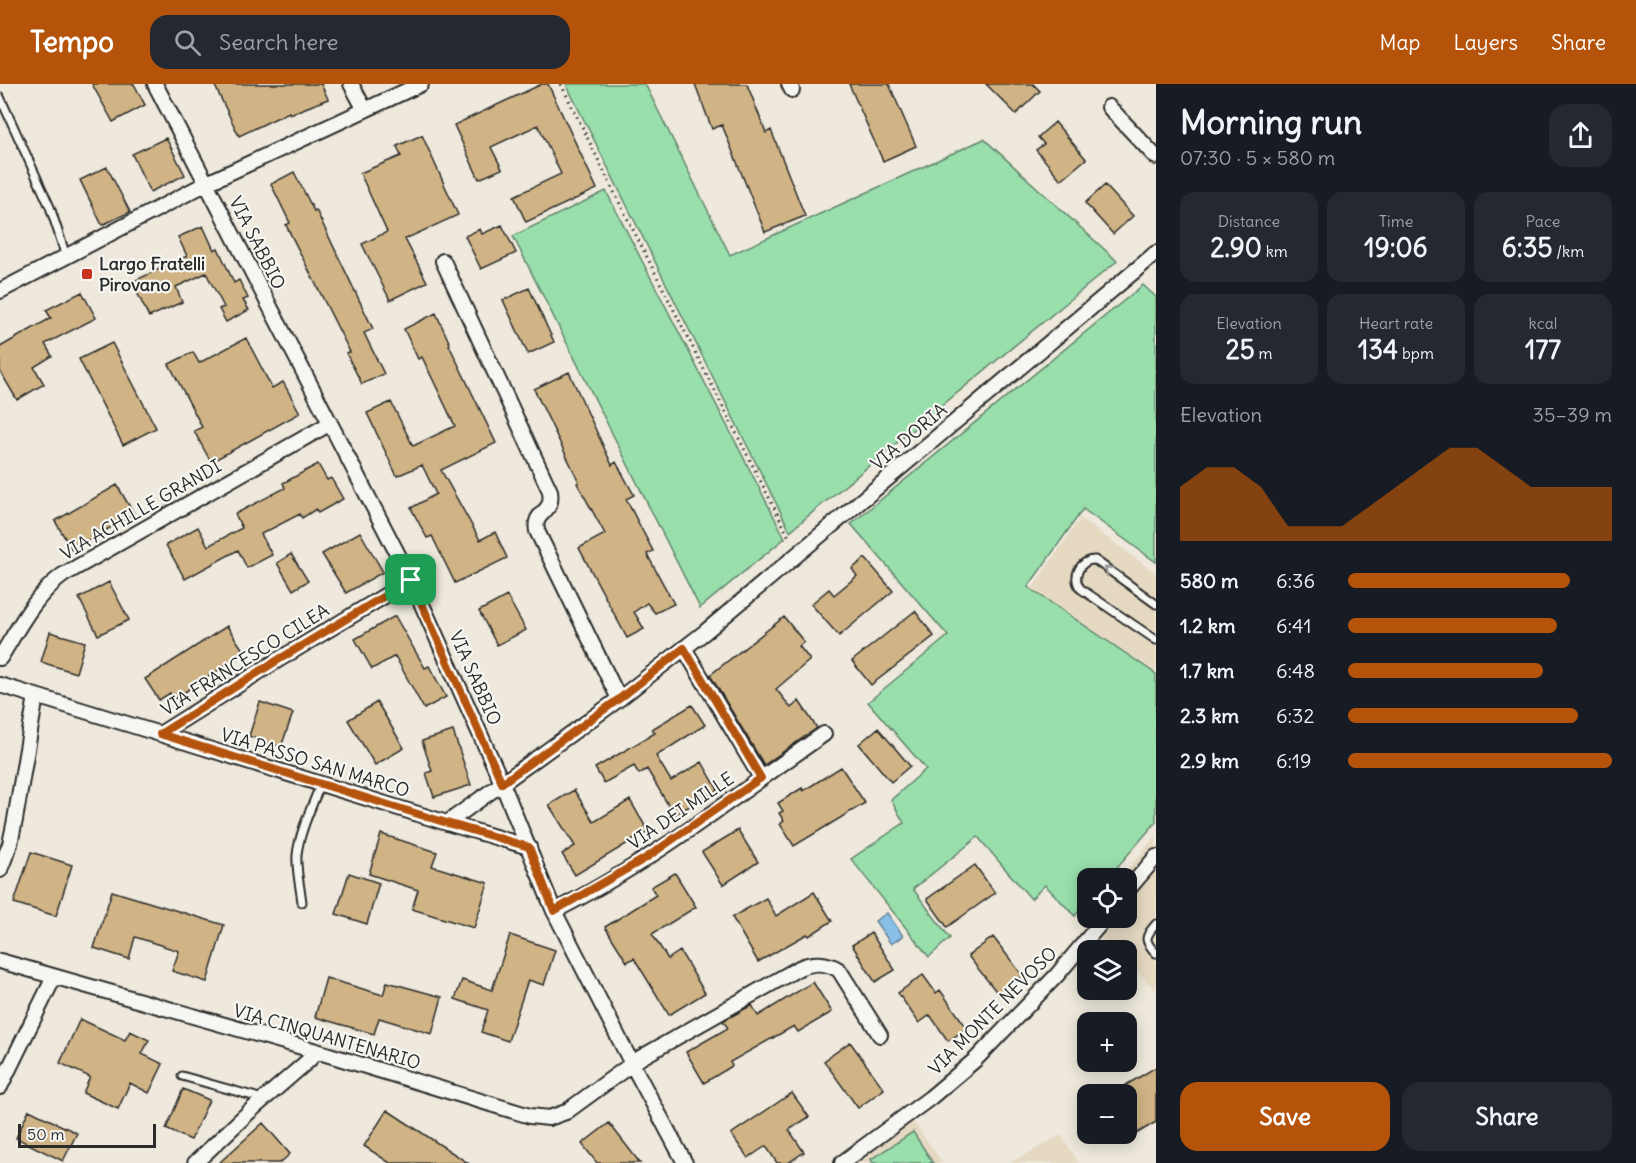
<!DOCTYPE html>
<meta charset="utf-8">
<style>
:root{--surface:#171b24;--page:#242831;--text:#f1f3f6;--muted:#9ea1a6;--accent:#b45309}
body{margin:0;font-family:Delius,sans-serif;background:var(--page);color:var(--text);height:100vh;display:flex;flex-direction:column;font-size:22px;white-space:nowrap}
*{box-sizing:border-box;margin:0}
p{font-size:20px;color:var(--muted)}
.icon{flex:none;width:33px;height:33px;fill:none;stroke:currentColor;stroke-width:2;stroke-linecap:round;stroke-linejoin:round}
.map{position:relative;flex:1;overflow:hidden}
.details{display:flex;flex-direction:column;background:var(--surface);width:480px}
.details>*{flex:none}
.buttons{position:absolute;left:1077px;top:784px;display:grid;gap:12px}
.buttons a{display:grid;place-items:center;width:60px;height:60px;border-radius:12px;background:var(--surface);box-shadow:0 3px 15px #0003;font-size:30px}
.scale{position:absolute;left:18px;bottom:15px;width:138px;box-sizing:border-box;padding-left:6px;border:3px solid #2b2b2b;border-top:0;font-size:16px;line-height:21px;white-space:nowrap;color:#2b2b2b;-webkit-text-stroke:4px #f6f6f2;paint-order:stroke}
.pin{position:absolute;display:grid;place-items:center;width:51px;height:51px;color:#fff;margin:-26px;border-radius:12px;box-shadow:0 3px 9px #0006}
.round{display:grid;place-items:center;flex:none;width:63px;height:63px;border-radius:18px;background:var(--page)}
.summary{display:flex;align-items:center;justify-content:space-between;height:102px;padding:0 24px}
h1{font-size:33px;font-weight:700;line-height:45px}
.stats{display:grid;grid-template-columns:repeat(3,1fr);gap:9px;height:102px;padding:6px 24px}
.stats div{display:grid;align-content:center;border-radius:15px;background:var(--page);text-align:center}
.stats b{font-size:26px;font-weight:700}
.stats small{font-size:16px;font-weight:400}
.stats p{font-size:16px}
.chart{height:168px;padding:12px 24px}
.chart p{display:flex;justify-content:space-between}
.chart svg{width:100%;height:108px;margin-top:6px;fill:var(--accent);opacity:.7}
.cta{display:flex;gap:12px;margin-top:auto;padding:12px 24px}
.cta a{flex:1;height:69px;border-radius:18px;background:var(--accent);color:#fff;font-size:24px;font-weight:700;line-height:69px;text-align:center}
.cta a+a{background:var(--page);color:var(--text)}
ul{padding:0 24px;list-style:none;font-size:20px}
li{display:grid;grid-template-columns:96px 72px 1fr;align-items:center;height:45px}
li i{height:15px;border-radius:8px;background:var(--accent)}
header{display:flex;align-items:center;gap:36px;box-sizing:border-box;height:84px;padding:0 30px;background:var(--accent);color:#fff}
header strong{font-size:28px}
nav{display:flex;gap:33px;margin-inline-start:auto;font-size:21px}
.search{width:420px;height:54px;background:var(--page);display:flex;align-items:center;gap:15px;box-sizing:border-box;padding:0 21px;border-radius:18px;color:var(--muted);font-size:22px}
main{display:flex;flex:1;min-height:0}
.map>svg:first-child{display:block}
.built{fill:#e5d9c2}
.green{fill:#98dfac;stroke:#62856c;stroke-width:1.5}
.water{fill:#88c0e7;stroke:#63849c;stroke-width:1.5}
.building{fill:#d0b485;stroke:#2b2b2b;stroke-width:1.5}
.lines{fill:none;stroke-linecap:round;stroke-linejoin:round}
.lane-casing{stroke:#2b2b2b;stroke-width:11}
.street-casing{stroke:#2b2b2b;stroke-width:18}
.path{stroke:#2b2b2b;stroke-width:3;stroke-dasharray:1.5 4.5;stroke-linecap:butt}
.lane{stroke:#f6f6f2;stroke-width:7}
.street{stroke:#f6f6f2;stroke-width:14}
.oneway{stroke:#90908e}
.route-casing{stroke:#fff;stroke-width:12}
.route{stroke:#b45309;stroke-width:8}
.poi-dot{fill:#c8321e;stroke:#f6f6f2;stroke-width:2}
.labels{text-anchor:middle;stroke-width:4.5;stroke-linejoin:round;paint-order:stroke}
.street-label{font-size:18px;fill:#2b2b2b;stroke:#f6f6f2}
.poi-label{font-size:18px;font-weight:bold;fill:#2b2b2b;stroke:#f6f6f2;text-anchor:start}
</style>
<header>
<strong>Tempo</strong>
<div class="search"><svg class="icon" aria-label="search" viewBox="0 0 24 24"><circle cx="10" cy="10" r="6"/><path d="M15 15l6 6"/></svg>Search here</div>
<nav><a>Map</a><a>Layers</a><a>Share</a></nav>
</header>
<main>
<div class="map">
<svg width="1156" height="1079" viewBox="0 0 1156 1079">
<rect width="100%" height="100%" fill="#eee9dc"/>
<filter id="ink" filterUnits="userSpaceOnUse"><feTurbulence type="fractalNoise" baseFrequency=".0167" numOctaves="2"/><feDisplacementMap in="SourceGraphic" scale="12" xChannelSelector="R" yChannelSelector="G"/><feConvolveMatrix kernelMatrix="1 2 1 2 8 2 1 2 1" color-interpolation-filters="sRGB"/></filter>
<g filter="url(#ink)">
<path class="built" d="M1080,434l76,55v99l-124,-83z
M1156,752v154l-29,-28 -1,-11h-11l-32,-30 4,-6 1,3h38v-39h-7z
M913,1037l30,42h-87z
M1061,1051l18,28h-69z"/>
<path class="green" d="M566,0h79l85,171 254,-116 133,122 -327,270z
M606,107l179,347 -85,70 -187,-372z
M1143,201l13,12v265l-73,-53 -55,78 128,87v148l-49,57h-19l-1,22 -12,15 -30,-31 -14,14 -53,-62 -65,52 37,49 -21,19 -78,-98 53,-36 -13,-23 35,-31 -58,-67 80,-66 -97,-112z
M913,1048l20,31h-60l-2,-4z"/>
<path class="water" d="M887,829l16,23 -12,8 -16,-23z"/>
<path class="building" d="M92,0h42l11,21 -32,17z
M214,0h107l7,15 -38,15 -1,-2 -50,24z
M542,0h6l49,105 -71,33 -12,-26 47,-22 -23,-49 -47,22 11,22 -23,10 -25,-54z
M695,0h52l19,49 5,-3 34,86 -40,16 -43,-107 -10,4z
M849,0h40l27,62 -33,15z
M986,0h47l7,7 -24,23z
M1055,38l31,37 -25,21 -25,-30 8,-6 -6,-7z
M422,51l36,80 -53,24 22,43 -37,18 -28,-56 25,-12 -27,-59 41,-17 -4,-10z
M166,54l19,37 -35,17 -18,-38z
M107,83l23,45 -28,13 -22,-45z
M294,88l20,39 2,-1 57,119 -9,4 20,41 -22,10 -16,-31 4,-1 -64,-127 4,-2 -19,-39z
M1105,101l28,31 -20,18 -28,-31z
M502,141l14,28 -35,16 -16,-33 15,-7 2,5z
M203,142l11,24 4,-2 16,35 5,-3 9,18 -5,2 6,10 -23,12 -7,-13 5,-2 -18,-34 -30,14 6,15 -33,15 -17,-35 55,-26 -9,-19z
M529,204l25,54 -26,12 -25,-54z
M82,208l14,26 -51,26 7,12 -18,11 10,17 -27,16 -17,-29v-24l51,-29 -5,-8z
M436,229l14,31 -1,1 47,98 -55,27 39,70 15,-8 12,26 -52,25 -23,-47 -5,2 -16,-30 25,-14 -14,-29 -25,11 -30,-63 24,-11 22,44 42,-20 -33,-69 -4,2 -14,-30z
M246,254l26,50 11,-6 17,31 -89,49 -17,-31 8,-4 -33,-63 24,-12 6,11z
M112,259l44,85 -33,17 -44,-86z
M569,288l43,93 4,-3 18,33 -8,4 27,52 -6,3 27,50 -19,9 -8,-10 -13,9 10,17 -17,9 -48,-90 26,-14 -28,-51 2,-1 -45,-93z
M318,380l9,16 4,-2 12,21 -25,14 -2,-4 -14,9 -2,-4 -39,20 11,21 -25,13 -9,-18 -53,29 -19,-34 32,-18 10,19 34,-18 -7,-14 50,-26 -2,-5z
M117,401l17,29 -62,36 -17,-29z
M360,448l23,40 -37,21 -24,-39z
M291,470l17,27 -15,9 -16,-27z
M865,474l28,33 -54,45 -28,-32 18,-15 5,6 23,-19 -5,-7z
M109,498l20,38 -31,15 -19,-37z
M507,512l19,34 -29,15 -18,-34z
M915,527l19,25 -63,49 -19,-24z
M395,532l30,52 4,-2 17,31 -22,12 -29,-53 -23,13 -17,-30z
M784,533l20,25 -5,4 11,14 -34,29 15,19 8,-7 18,27 -53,37 -54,-90z
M227,542l18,27 -71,46 -4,-6 -11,7 -14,-21z
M50,548l35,10 -9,31 -35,-11z
M260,618l33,11 -12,34 -32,-11z
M377,618l27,46 -29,17 -27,-45z
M692,621l13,20 -49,31 15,25 31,-19 16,28 -44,25 -27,-46 -8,5 -5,-8 -30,17 -9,-15 60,-35 -3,-4z
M878,644l32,38 -19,16 -32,-38z
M453,647l18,54 -37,12 -8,-24 6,-2 -10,-30z
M841,683l24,36 -71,43 -14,-22 4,-3 -5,-8 4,-2 -5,-8 24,-15 1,3z
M574,706l20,32 36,-22 18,31 -73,44 -13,-21 13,-8 -26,-41z
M738,746l20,32 -35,23 -21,-33z
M381,750l56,18 -5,14 56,17 -14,45 -62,-19 6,-19 -49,-16z
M31,768l41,13 -16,51 -42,-13z
M975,781l20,28 -48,34 -20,-28z
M349,789l30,10 -12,41 -31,-10z
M675,789l21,34 -44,27 16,25 12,-8 25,42 -36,22 -35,-57 -7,4 -22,-35 51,-32 -5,-8z
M112,807l112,34 -17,57 -35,-11 7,-20 -44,-14 -6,22 -35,-11z
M814,808l18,29 -23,15 -2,-2 -49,28 -26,-45 34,-19 10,18z
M871,849l24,37 -20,12 -23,-37z
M510,851l45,15 -11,35 -16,-5 -20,61 -27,-9 7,-22 -33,-11 7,-19 30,10z
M993,853l30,39 -24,19 -31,-39z
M923,891l13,18 4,-3 27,38 -19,13 -18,-26 -11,8 -21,-30z
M326,894l57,17 4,-13 55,15 -10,37 -53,-16 -5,16 -59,-17z
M813,898l19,30 -34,20 -4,-6 -64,36 2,4 -28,17 -18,-31 42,-24 -5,-7 29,-16 6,11z
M80,935l45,21 5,-9 19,9 -7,14 21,10 -14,29 -19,-10 -12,26 -35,-16 7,-16 -30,-14z
M850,958l34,47 -26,19 -34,-47z
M1156,983v55l-30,18v-55z
M183,1005l26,11 -18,40 -25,-11z
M792,1009l17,24 -20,13 15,22 -16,11h-11l-11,-17 -18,12 -17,-24z
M29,1026l48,23 -14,28 -47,-23z
M387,1026l81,53h-78l-26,-17z
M263,1039l27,31 -10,9h-61z
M609,1039l31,40h-43l-15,-19z"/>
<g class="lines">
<g class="lane-casing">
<path id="lane" d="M0,13l50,110 16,49
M1156,520l-61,-44c-15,-1 -24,18 -14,29l75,51
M302,818c-2,-16 -6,-32 -5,-47 2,-22 16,-51 24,-72
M1156,840c-11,13 -13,16 0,29
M182,992l81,23"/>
</g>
<g class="street-casing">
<path id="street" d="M155,0l256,496 91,203 52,128 78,153 53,99
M351,0l14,26
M789,0l3,6
M1109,23l47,50
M443,177l107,230c4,25 -17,18 -13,40l82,168
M0,207l207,-108 214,-99
M684,564l77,130
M0,574c18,-29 34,-62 63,-83l266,-151
M0,601l160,49 287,89 82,24
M160,650l118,-74 133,-80
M447,739l172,-124 86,-67 451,-379
M0,786l10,-26 5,-24 21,-124
M1126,808l30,-35
M554,827c97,-48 182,-116 270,-177
M0,877l316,90 214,65 19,2 17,-6 74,-54 159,-90c13,-6 28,-6 40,2l41,65
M0,1003l54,-110
M195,1079l54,-51 60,-52 7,-9
M842,1079l88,-65 45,-38 82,-85 48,-57"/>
</g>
<path class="path" d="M561,0l51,104 178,351"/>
<use href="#lane" class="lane"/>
<use href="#street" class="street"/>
</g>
<defs><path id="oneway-chevron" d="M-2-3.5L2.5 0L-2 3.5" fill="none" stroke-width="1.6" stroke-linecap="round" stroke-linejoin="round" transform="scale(1.5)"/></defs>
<use class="oneway" href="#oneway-chevron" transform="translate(1108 486) rotate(-145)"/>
</g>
<g class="lines" filter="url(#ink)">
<g class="route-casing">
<path id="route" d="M411,496l91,203 117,-84 65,-51 77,130 -115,80 -92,53 -25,-64 -82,-24 -287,-89 118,-74z"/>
</g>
<use href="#route" class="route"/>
</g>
<rect class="poi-dot" x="81" y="184" width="12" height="12" rx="3"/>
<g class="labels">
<g class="street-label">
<text transform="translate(257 159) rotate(63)" y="6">VIA SABBIO</text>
<text transform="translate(909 353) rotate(-40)" y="6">VIA DORIA</text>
<text transform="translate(141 426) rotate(-30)" y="6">VIA ACHILLE GRANDI</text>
<text transform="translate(245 576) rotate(-32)" y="6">VIA FRANCESCO CILEA</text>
<text transform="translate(475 594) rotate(66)" y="6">VIA SABBIO</text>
<text transform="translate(315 679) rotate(17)" y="6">VIA PASSO SAN MARCO</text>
<text transform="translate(681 727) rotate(-34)" y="6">VIA DEI MILLE</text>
<text transform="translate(993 927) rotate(-45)" y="6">VIA MONTE NEVOSO</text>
<text transform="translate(327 953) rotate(16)" y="6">VIA CINQUANTENARIO</text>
</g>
<g class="poi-label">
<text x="99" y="186">Largo Fratelli<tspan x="99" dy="21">Pirovano</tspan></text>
</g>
</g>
</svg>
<div class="buttons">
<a><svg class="icon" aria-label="locate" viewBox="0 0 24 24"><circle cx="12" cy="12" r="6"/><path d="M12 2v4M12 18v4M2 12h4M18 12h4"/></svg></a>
<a><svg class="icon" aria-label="layers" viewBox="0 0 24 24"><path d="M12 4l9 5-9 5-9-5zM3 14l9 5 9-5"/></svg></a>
<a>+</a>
<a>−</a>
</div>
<div class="scale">50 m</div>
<div class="pin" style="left:411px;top:496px;background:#1e9e55"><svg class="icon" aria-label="arrive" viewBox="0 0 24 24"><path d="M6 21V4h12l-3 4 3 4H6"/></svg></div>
</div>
<section class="details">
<div class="summary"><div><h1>Morning run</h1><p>07:30 · 5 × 580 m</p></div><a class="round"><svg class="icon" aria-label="share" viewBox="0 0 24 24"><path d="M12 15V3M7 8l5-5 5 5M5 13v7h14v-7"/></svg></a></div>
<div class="stats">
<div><p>Distance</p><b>2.90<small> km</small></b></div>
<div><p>Time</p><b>19:06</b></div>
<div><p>Pace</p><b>6:35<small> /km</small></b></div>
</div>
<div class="stats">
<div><p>Elevation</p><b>25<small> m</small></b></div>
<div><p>Heart rate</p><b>134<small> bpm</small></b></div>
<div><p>kcal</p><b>177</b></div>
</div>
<div class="chart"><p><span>Elevation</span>35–39 m</p>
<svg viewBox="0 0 160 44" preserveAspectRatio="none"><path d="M0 44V22L10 14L20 14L30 22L40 38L50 38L60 38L70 30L80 22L90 14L100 6L110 6L120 14L130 22L140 22L150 22L160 22V44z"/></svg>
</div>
<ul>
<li><b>580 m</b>6:36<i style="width:84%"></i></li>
<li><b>1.2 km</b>6:41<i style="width:79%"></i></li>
<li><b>1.7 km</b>6:48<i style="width:74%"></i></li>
<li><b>2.3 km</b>6:32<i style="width:87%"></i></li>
<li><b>2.9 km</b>6:19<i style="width:100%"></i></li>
</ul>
<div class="cta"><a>Save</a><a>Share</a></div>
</section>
</main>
